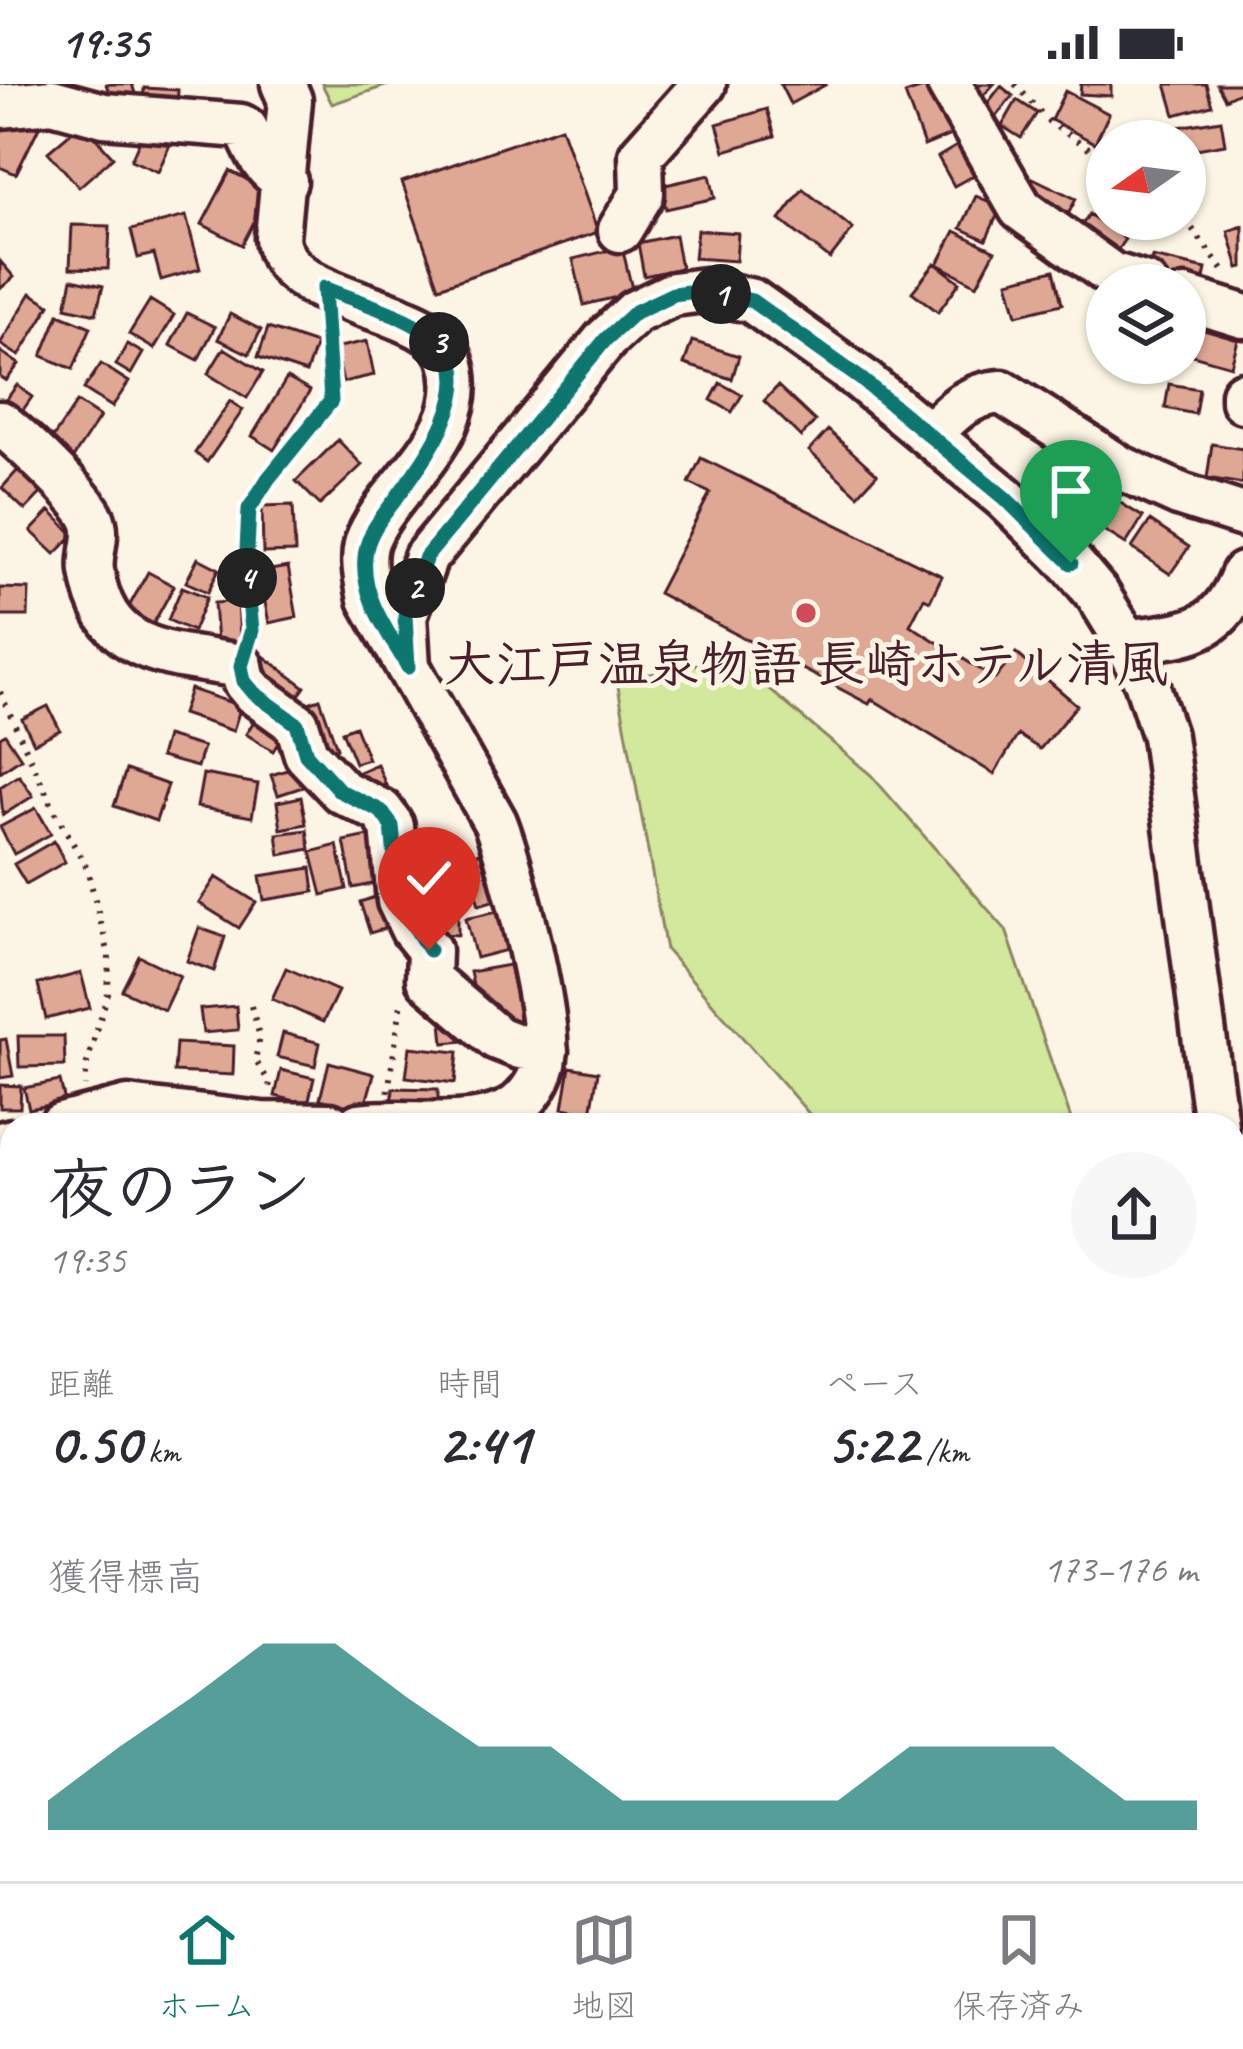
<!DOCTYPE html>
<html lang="ja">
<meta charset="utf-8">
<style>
:root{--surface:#fff;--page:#f7f7f7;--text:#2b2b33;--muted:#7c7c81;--line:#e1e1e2;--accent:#0f766e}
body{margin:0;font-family:Caveat,"Klee One",sans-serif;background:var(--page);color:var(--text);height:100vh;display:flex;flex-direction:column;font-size:45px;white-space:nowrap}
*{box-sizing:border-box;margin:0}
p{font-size:39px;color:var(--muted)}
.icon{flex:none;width:66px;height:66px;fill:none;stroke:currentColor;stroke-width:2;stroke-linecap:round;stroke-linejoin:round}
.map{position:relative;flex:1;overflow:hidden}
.sheet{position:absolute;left:0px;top:1029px;width:1245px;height:768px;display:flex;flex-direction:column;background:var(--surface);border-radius:36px 36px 0 0;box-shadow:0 3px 9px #0004}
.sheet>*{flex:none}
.needle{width:78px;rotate:256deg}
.buttons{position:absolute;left:1086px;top:36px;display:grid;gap:24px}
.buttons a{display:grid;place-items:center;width:120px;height:120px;border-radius:50%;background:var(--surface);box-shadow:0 3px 9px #0004;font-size:60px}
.pin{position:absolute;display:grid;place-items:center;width:102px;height:102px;color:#fff;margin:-123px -51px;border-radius:50% 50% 50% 0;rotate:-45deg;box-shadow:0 0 12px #0007}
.pin .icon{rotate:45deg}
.km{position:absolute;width:60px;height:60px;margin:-30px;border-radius:50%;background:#222;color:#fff;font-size:33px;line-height:60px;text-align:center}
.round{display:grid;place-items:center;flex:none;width:126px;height:126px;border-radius:63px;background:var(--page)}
.headline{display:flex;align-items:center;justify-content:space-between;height:204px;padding:0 48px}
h1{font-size:66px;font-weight:600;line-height:90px}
.metrics{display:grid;grid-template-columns:repeat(3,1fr);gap:18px;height:204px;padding:12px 48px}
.metrics div{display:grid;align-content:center}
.metrics b{font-size:60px;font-weight:600}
.metrics small{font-size:33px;font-weight:400}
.metrics p{font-size:33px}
.chart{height:336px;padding:24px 48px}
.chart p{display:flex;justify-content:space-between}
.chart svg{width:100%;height:216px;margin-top:12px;fill:var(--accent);opacity:.7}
.status{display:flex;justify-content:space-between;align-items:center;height:84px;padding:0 60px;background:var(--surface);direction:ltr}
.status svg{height:33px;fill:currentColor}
.menu{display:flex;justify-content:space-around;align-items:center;height:168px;border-top:3px solid var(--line);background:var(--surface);font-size:33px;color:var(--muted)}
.menu a{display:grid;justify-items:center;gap:6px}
.menu .on{color:var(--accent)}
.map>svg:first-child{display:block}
.green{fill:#d2e89d;stroke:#8e8464;stroke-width:3}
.building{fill:#dfa895;stroke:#4a1f2b;stroke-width:3}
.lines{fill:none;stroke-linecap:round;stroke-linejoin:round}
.minor-casing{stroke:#4a1f2b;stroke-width:51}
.path{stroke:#4a1f2b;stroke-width:6;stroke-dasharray:3 9;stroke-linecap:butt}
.minor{stroke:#fcf5e5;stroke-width:42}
.route-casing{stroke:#fff;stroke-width:24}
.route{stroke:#0f766e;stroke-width:15}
.poi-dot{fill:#d1495b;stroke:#fcf5e5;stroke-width:4.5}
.labels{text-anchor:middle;stroke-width:10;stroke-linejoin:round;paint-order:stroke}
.poi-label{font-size:51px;font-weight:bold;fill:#4a1f2b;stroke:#fcf5e5}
</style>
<div class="status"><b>19:35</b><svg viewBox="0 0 49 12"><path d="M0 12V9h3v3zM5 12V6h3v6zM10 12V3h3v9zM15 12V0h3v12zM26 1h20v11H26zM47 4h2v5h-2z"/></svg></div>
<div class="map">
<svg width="1243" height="1797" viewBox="0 0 1243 1797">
<rect width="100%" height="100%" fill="#fcf5e5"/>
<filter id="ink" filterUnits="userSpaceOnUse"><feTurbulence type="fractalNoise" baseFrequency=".00833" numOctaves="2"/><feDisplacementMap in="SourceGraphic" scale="24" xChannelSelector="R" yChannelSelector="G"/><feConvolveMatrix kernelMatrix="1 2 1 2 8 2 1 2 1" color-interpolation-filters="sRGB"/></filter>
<g filter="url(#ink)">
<path class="green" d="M322,0h69l-59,20z
M731,573l140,118 135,155 67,195h-254l-153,-175 -49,-269z
M12,1372v413h1221v-268l10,25v255h-1243v-418z"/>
<path class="building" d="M106,0h26l6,19 -23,7z
M780,0h47l-37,20z
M965,0h29l-21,23z
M1081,0h30v12l-31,-2z
M1166,0h40l6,21 -37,10z
M1217,0h25l1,6 -18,9z
M932,1l19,50 -27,11 -19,-52z
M1001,2l12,10 -26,31 -11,-9z
M144,4l34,2 -1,18 -34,-3z
M1065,7l44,23 -14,29 -44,-23z
M1017,16l20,13 -16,25 -19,-12z
M767,25l8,27 -50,15 -8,-27z
M11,29l28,14 -23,47 -16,-7v-32z
M149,35l27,12 -18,41 -27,-12z
M1221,36l4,24 -40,7v-10h-17l-2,-12z
M82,39l31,34 -34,30 -31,-35z
M1120,41l34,1v15h-35z
M561,43l37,105 -159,55 -37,-105z
M960,60l16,30 -22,12 -16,-29z
M230,87l40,20 -28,54 -40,-21z
M710,91l5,23 -49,11 -5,-23z
M1033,94l43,21 -14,27 -43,-22z
M1104,103l3,2v26l-15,-11z
M803,105l50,40 -23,30 -50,-39z
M976,112l25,11 -15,33 -25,-12z
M1089,130l36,25 -13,19 -36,-24z
M186,132l14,53 -39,11 -7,-26 -16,4 -7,-28z
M72,141l38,1 -2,43 -38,-1z
M1243,142v41l-4,1 -11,-37z
M697,146l41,3 -2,28 -42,-3z
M955,147l40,20 -18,34 -39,-21z
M675,151l6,33 -37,8 -6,-33z
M622,163l11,46 -49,12 -11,-46z
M1152,173l54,12 -6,28 -15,-12h-38z
M0,177l14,16 -14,12z
M935,179l25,19 -22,30 -26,-20z
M1054,186l8,34 -45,11 -9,-34z
M72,195l31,7 -7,28 -30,-7z
M31,209l19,12 -31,51 -19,-12z
M150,216l24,15 -20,34 -25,-15z
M187,229l28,14 -17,33 -28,-15z
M59,230l32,13 -18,42 -31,-13z
M230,230l31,16 -12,24 -31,-15z
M1187,241l51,15 -7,26 -46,-13z
M268,244l48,16 -10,29 -48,-16z
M367,257l7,34 -31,7 -8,-34z
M692,257l47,15 -7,23 -48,-15z
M127,260l16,9 -12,21 -15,-9z
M224,264l39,24 -16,26 -39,-24z
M0,267l19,13 -13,17 -6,-4z
M101,280l28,18 -17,25 -28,-18z
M287,294l23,13 -36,59 -22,-14z
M720,299l22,12 -10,17 -21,-12z
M1169,300l30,5 -4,25 -30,-6z
M17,301l15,12 -14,20 -16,-11z
M778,302l37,35 -14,16 -37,-36z
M230,317l13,9 -36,52 -12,-9z
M77,318l23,15 -27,41 -23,-16z
M828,346l49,44 -19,21 -49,-44z
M338,356l24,25 -42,40 -24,-24z
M1212,360l31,5v35l-36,-6z
M701,374l241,118 -12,25 -6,-3 -14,27 85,54 21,-26 61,52 -37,44 -22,-14 -24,39 -122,-75 -3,5 -211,-111 52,-100 -21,-10z
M18,386l24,22 -17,18 -23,-22z
M1093,402l50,31 -17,27 -50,-31z
M293,421l2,47 -32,1 -1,-47z
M50,427l24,24 -19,19 -24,-23z
M1150,437l39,26 -19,27 -38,-26z
M198,474l21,11 -11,23 -22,-10z
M288,483l9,50 -28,6 -10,-51z
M148,488l26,14 -28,51 -26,-14z
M182,503l25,10 -14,34 -25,-11z
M0,504l29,1 -1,27h-28z
M238,517l2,41 -23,1 -3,-40z
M261,570l44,33 -14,19 -44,-33z
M190,605l51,17 -8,25 -51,-17z
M320,615l17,49 -23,8 -17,-49z
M48,622l12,24 -26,13 -12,-24z
M259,629l27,17 -13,21 -27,-17z
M355,642l13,33 -13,4 -13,-32z
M5,650l16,24 -21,14v-35z
M166,652l37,11 -6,20 -37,-10z
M377,680l11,26 -22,10 -12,-26z
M303,681l6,20 -31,10 -7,-20z
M126,686l42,15 -12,36 -42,-15z
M203,690l55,10 -6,33 -55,-10z
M19,691l14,21 -30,19 -3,-28z
M301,713l5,27 -25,5 -4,-27z
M36,724l15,26 -37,20 -14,-27z
M307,746l3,19 -30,6 -3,-21z
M369,752l9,47 -25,5 -9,-47z
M54,757l11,21 -39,22 -12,-20z
M337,761l10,44 -25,6 -11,-43z
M486,767l13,48 -20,6 -14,-48z
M434,772l10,38 -26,6 -9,-37z
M461,775l9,39 -19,4 -10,-38z
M311,784l3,24 -50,8 -4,-24z
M216,793l40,25 -17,26 -40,-25z
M384,810l10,32 -24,7 -10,-31z
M425,820l33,1v30l-34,-2z
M497,827l10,39 -31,8 -10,-40z
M199,844l26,9 -11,34 -27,-10z
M139,872l41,20 -16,34 -42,-20z
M509,881l14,64 -44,-17 -9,-40z
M286,884l52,23 -15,31 -51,-23z
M81,889l9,35 -44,11 -8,-35z
M236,922l2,24 -35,3 -3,-24z
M472,935l2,21 -30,3 -2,-21z
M283,949l37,10 -5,23 -38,-9z
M18,952h46l1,30 -46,1z
M6,955l7,37 -13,2v-38z
M176,959l58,3 -1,29 -59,-3z
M410,963l48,5 -3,31 -49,-6z
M329,978l45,12 -10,36 -44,-11z
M570,983l28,5 -7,41 -28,-5z
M281,986l33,8 -6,26 -33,-8z
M60,997l5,21 -36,7 -5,-21z
M0,1001l21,1 -1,22h-20z
M393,1004l45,1v16l-46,-1z
M0,1104l8,1 -8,50z
M0,1197l12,3v19l-12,-3z
M11,1227h1v32l-9,-2z
M1,1306l11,6v45l-12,-7z"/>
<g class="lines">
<g class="minor-casing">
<path id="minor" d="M283,0l7,16 -13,138c7,70 154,63 173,120 25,72 -56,123 -81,178 -9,19 -3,43 1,63l125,223c16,40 59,205 49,242 -5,20 -20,41 -39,49 -45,19 -100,5 -146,12
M949,0l72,125 90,65 35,11
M0,22l52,-5 52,14 137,11 5,3c12,24 15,37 39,52
M620,146l22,-36 -1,-39 63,-71
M1185,214l58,18
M1243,310v7
M0,339c19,14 81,73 91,93 10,18 -2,36 1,55 13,86 78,82 149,95l3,15 10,12 43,31 9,30 35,37 40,20 11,15 7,75 14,29 16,20 -1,29 69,59 23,9 26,4
M929,351c23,-23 39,-41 73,-43l117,75 62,28 62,20
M1127,558c60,-9 92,-6 116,-68
M408,583l-3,-51 21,-59 180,-218 29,-27 38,-18 32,-4 47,11 109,78 144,119 66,65 27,32 29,47 19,39 18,55 52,389
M61,1041l67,-17 134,16 68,1
M0,1060l12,-3
M1233,1099l10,22"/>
</g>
<path class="path" d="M1015,0l34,38 58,38
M1185,135l41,55
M251,550l-5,-64 3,-61 19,-30 63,-78 -5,-73
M0,608l54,118 33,58 22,87 -1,38 -21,70 -2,23
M251,922l9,31 -5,23 15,23 -2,9
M388,1008l13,-88"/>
<use href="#minor" class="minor"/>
</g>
</g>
<g class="lines" filter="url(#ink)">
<g class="route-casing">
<path id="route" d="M429,866l-30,-49 -7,-75 -11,-15 -41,-20 -34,-37 -9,-30 -43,-31 -10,-12 -3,-15 11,-36 -6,-60 3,-61 19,-30 63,-78 -7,-113c36,15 88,27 117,56 40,41 -16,115 -41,149 -14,20 -33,38 -35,64 -4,41 24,76 43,110l-3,-51 21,-59 180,-218 29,-27 38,-18 31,-4 48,11 109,78 144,119 66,65"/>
</g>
<use href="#route" class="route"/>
</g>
<circle class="poi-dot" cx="806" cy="529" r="12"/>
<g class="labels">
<g class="poi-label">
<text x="806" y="597">大江戸温泉物語 長崎ホテル清風</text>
</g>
</g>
</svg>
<div class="buttons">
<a><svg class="needle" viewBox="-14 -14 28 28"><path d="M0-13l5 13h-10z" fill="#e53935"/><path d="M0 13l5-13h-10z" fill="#7c7c81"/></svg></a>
<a><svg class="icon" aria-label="layers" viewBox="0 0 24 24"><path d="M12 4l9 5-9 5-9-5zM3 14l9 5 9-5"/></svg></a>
</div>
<div class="pin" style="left:1071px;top:479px;background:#1e9e55"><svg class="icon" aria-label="arrive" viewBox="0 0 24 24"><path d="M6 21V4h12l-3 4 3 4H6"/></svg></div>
<div class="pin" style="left:429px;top:866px;background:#d93025"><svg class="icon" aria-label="check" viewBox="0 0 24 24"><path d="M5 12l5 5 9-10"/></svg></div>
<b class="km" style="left:721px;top:210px">1</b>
<b class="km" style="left:415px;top:504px">2</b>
<b class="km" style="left:439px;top:258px">3</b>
<b class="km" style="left:247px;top:494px">4</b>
<section class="sheet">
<div class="headline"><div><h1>夜のラン</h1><p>19:35</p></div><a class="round"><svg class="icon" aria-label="share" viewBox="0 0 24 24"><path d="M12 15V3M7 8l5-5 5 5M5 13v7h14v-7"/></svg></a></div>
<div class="metrics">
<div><p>距離</p><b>0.50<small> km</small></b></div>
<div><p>時間</p><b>2:41</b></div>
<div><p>ペース</p><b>5:22<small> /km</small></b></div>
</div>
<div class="chart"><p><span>獲得標高</span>173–176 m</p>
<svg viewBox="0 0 160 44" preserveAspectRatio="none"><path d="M0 44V38L10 27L20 17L30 6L40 6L50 17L60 27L70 27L80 38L90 38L100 38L110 38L120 27L130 27L140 27L150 38L160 38V44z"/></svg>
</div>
</section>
</div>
<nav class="menu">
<a class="on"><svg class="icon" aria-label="home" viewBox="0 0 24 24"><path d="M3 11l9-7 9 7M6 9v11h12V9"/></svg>ホーム</a>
<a><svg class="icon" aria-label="map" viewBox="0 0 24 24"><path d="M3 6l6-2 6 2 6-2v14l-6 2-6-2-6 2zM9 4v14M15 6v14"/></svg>地図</a>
<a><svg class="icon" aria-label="saved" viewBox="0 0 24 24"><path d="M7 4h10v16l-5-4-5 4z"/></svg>保存済み</a>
</nav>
